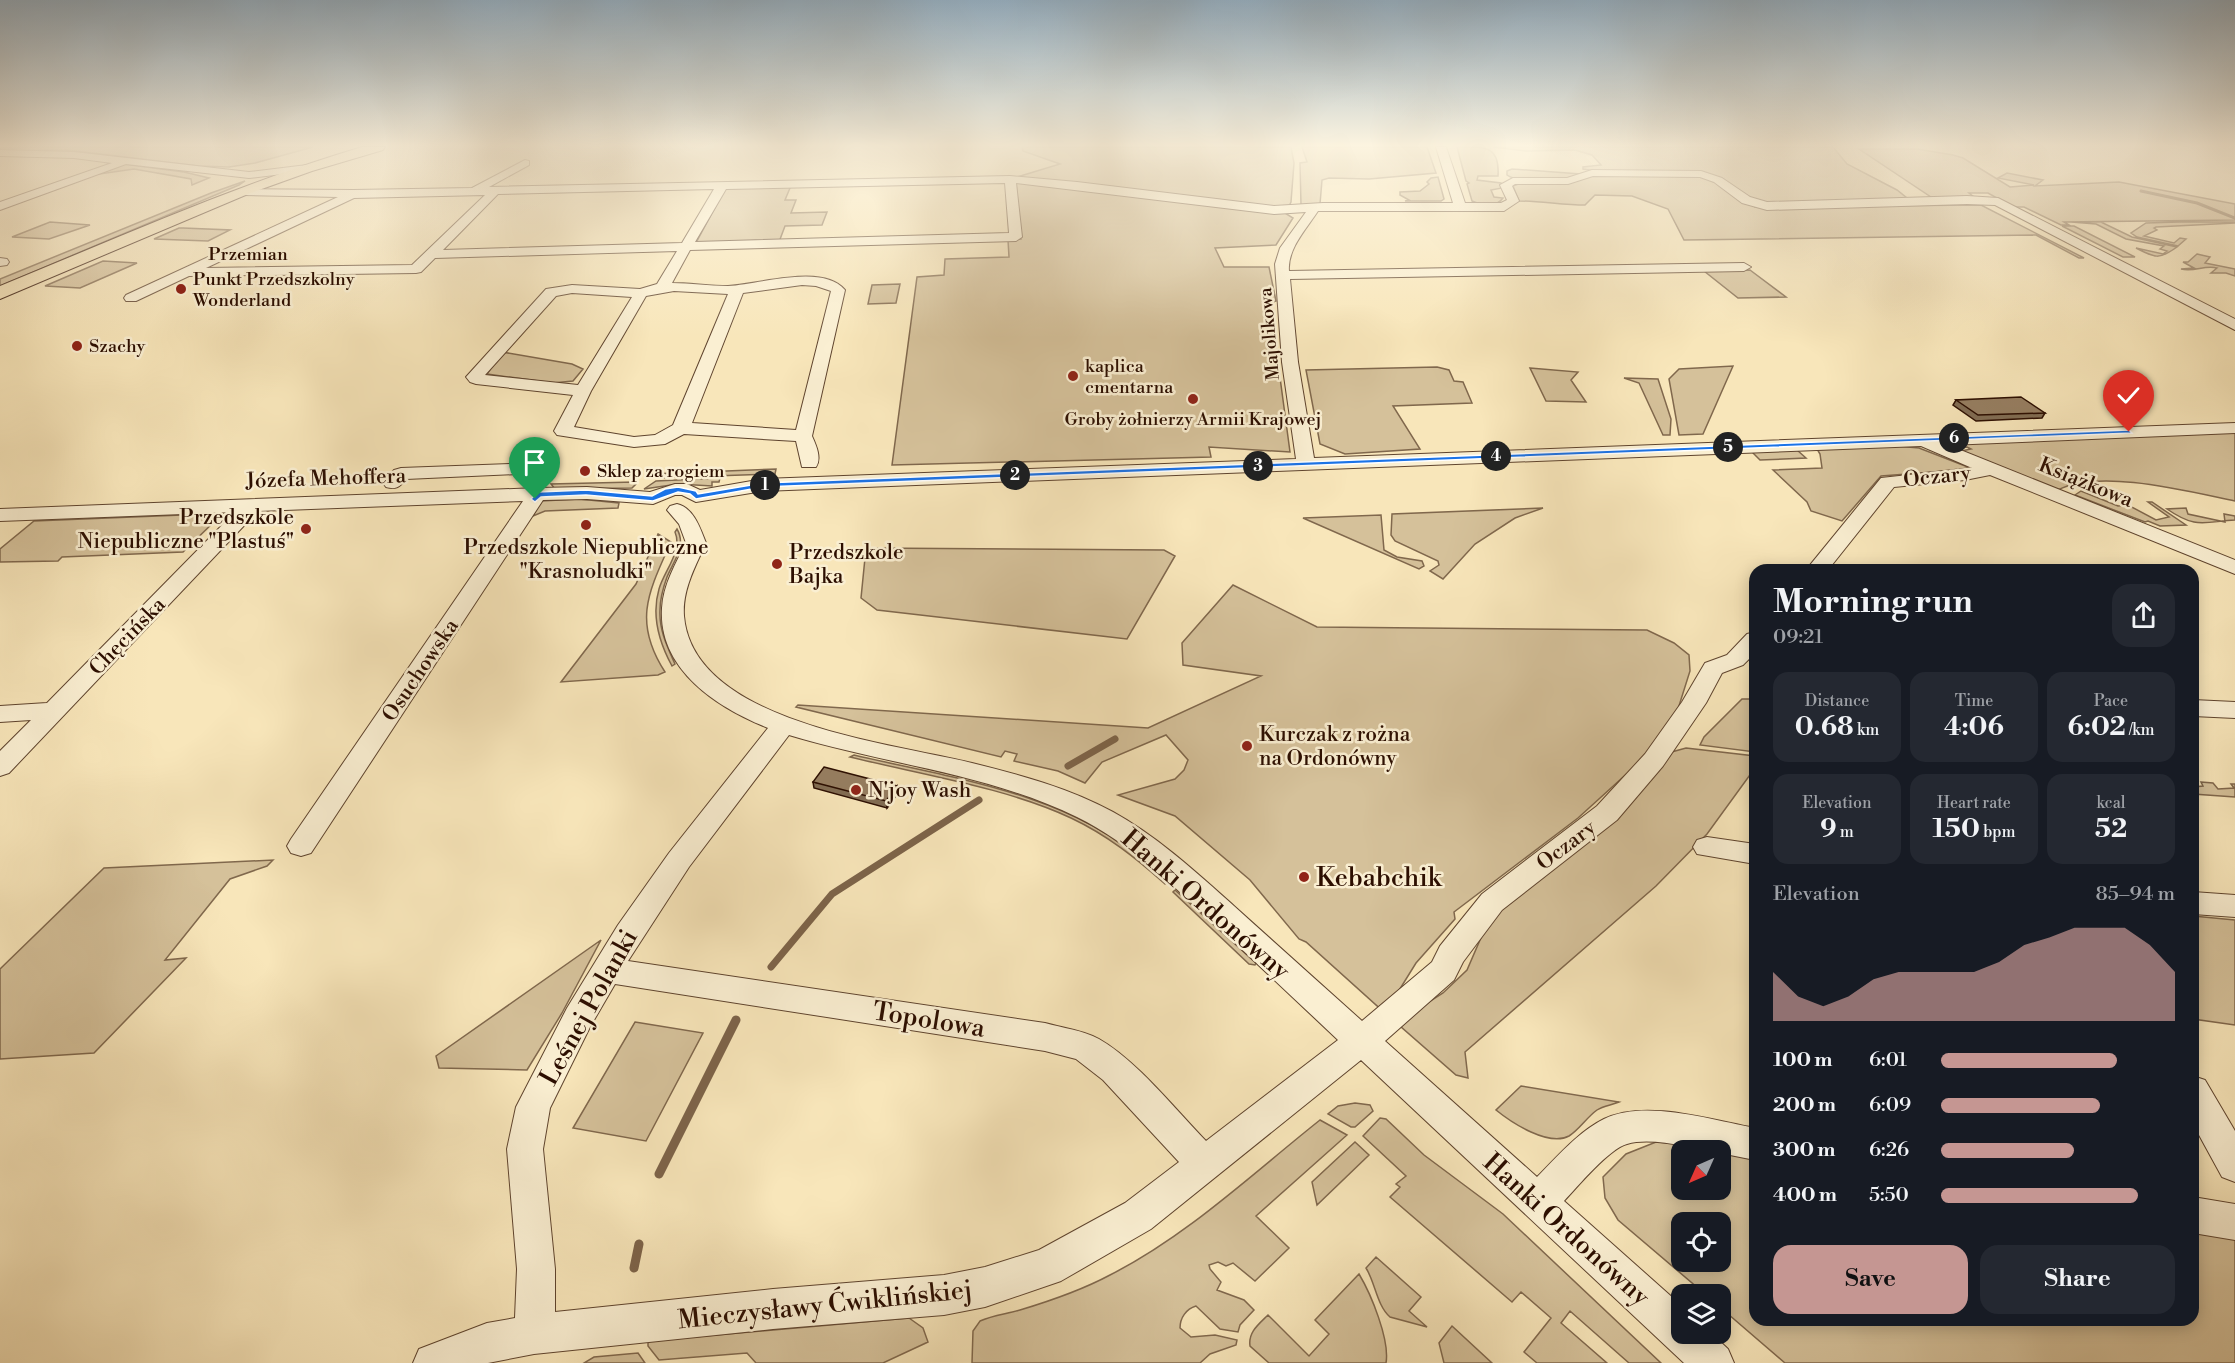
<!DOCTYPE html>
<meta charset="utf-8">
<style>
:root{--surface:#171b24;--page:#242831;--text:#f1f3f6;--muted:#9ea1a6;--accent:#c59692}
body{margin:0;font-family:"Libre Bodoni",serif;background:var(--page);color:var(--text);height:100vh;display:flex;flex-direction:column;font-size:22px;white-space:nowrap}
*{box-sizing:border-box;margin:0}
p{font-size:20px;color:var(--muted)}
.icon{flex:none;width:33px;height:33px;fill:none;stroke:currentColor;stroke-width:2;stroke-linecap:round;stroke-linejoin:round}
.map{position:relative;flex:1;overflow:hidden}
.side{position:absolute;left:1749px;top:564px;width:450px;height:762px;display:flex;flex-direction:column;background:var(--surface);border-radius:18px;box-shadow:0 3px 15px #0003}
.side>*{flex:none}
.needle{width:39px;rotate:225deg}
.fabs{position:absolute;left:1671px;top:1140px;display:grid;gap:12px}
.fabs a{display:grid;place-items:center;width:60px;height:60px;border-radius:12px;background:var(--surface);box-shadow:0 3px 15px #0003;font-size:30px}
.pin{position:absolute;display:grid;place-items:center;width:51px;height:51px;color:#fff;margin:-62px -26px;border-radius:50% 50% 50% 0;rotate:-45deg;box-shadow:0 0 6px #0007}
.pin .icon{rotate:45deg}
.km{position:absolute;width:30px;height:30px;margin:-15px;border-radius:50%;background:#222;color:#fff;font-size:16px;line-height:30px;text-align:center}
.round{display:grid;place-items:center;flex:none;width:63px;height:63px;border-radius:18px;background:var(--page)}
.overview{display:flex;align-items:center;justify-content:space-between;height:102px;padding:0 24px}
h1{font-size:33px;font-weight:800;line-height:45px}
.stats{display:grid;grid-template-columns:repeat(3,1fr);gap:9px;height:102px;padding:6px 24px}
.stats div{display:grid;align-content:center;border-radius:15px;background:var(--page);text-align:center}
.stats b{font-size:26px;font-weight:800}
.stats small{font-size:16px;font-weight:400}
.stats p{font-size:16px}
.chart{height:168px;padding:12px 24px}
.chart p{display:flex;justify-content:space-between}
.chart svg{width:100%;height:108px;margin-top:6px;fill:var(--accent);opacity:.7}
.primary-button{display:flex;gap:12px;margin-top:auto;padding:12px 24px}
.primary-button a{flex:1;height:69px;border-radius:18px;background:var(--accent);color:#111;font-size:24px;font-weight:800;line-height:69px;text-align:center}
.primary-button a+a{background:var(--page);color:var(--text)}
ul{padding:0 24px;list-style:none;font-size:20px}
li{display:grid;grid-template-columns:96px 72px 1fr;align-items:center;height:45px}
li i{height:15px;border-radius:8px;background:var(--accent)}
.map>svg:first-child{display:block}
.green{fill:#d5c19a;stroke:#80684d;stroke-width:1.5;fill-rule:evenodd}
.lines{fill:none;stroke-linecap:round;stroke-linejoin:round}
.stream-far2{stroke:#7d644a;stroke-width:3}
.stream-far1{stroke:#7d644a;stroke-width:7}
.stream{stroke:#7d644a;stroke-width:9}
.minor-casing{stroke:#5f442e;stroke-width:2}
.major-casing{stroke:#2c0e00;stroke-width:2}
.minor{fill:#faefd2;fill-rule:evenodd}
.major{fill:#f8e6ba;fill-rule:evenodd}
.wall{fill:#816c53;stroke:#2c0e00;stroke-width:1.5}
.shaded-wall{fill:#695844;stroke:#2c0e00;stroke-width:1.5}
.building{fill:#967e61;stroke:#2c0e00;stroke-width:1.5}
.route{fill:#1a73e8;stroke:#fff;stroke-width:1.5}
.poi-dot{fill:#8f2418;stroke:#faefd2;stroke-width:2}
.labels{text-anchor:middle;stroke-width:5;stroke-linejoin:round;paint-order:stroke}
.far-street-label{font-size:18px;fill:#2c0e00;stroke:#faefd2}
.far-poi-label{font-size:18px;fill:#2c0e00;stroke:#faefd2;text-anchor:start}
.street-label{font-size:21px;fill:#2c0e00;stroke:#faefd2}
.poi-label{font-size:21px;fill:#2c0e00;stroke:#faefd2;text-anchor:start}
.near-poi-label{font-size:26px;fill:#2c0e00;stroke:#faefd2;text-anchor:start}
.near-street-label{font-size:26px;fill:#2c0e00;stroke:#faefd2}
</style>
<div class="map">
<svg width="2235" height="1363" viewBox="0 0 2235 1363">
<rect width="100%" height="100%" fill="#f8e6ba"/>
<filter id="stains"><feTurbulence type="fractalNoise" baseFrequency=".00333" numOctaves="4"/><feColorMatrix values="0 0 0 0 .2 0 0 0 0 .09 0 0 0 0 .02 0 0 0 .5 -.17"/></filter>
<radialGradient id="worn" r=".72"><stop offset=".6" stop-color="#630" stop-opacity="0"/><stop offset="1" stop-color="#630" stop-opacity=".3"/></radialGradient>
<path class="green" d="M313,147l-58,16 -26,4 -30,-1 -132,-16 -67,1v-3l42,-1z
M1022,147h269l3,16 -3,39 -3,6 -271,-31 43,-13 -37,-13z
M1302,147h125l9,26 -67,6 -40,-1 -7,2 -2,24 -19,1 -1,-42 7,-1z
M1457,147c26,0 43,-3 41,29h-20l-1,4 24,3 1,5 -11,2 3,7 9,1c-7,10 -21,7 -31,3l-5,-17 2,-1 -3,-2z
M1493,147h340l14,17 50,26 15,12 -150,2 -49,-28 -117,-5 -13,-2v-2l18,-2 -9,-10 -17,-5 -49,1z
M1859,149h58l36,6 10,3 47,29 24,-2 -36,-7 9,-5 36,7 -8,6 84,-4 116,22v16l-171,2 5,3h-8l-37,-18h-11l-25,-14h-19l5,4 -37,4z
M123,164l61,8 25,6 -17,7 -1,-6 -57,-10 -35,5z
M1512,169l69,5c-13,6 -62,10 -74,1v-4z
M1592,175l114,2 58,29 -10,1 227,-2 103,53h-5l-43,-23 -352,5 -16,-31 -36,-13 -37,-1 -10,10c-22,0 -44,-4 -66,-4l-6,-15 8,-3 46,-1z
M1438,177l6,22 -3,2h-36l4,-1 -9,-5v-3l20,-1 9,-7 -2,-2 4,-4z
M245,181l-6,4 -239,101v-7l211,-86z
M1016,181l269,32 8,5 -17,27 -61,3 9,19h45l7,34 -6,2 20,149 -81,-5 2,10 -319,8 25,-188 27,-2 1,-16 64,-2 -1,-17 13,-1z
M788,186l2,2 -5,12h11l-5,13 36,-1 -5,13 -37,1 -6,16 -80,1 -2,-2 28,-52z
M50,222l40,3 -41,14 -37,-2z
M2071,222h30l31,15 45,10c-18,13 -22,11 -41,1l27,6 4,-3 -7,-2 4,-3 -38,-7 -30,-15z
M2180,222h55v1l-79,4 -2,1 3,2 -13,6 30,7 6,-5 6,1 -8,7 -41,-9 -6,-4 15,-10z
M2062,226h12l61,31h-12z
M179,228h4l47,2 -22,11 -54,-2z
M2197,254l13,3 -5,6 30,6v7l-9,-3h-15l6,-5c-13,-3 -22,4 -36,1l13,-1 -11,-6h5z
M103,261l34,2 -57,25 -35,-2z
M1750,270l36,27 -48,1 -34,-27z
M900,284l-4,19 -28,1 4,-19z
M502,352l70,12 11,5 -10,12 -20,2 -66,-9z
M1733,366l-30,68 -24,1 -10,-56 10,-10z
M1437,367l12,3 5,11 9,1 9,21 -79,3 27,43 -75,5 -25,-10 -14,-74z
M1530,368l48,4 -7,8 15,22 -40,-1z
M1624,378l34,1 13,40 -1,16h-7l-24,-52z
M2235,432v69c-44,-9 -135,-33 -177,-11l-97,-39 10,-2 -4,-2 -14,1 7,-5z
M1897,446l22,2 54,21 -92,7 -39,45 -31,-10 -4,-9 -34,-32 49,-2 -2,-14 -3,-5z
M1797,450l9,8 -46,2 -8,-8z
M776,469l-1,5 -119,4 -5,-2v-2z
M720,478l-1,4h-7v4l-34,-2 -34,5 12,-8z
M635,482l1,2 -4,4 -77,1 -4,-5z
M2081,491l37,15 10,-1 28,15 13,-3 -21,-15h4l34,23 -26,1 -12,-5 -3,1 -70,-27z
M579,499l40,4 -1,5 -73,3 -12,5 8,-15z
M1543,508l-28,10 -40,26 -32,35 -13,-8 9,-6 -1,-4 -43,-20 -4,-6 1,-21z
M2186,508l2,6 37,8 -1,-8 11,2v4c-32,2 -39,9 -68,-11z
M232,513l-4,6 -12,1 -33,32 -121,5 -4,4 -58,1v-13l34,-28z
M1381,515l3,35 13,7 25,4 2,5 -5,3 -116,-51z
M677,529c10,17 -4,33 -10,48 -4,11 -7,22 -7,33 -1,20 7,36 15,54l-3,2c-13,-24 -21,-50 -13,-77 5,-18 24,-38 16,-57z
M658,534l13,8c-22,49 -39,79 -6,130l-7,3 -97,7 75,-98z
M866,548l298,2 11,6 -48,83 -250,-29 -16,-12z
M1233,585l84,42 330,3 27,13 15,12 1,16 -12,38 -35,50 -65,59 -124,94 1,7 -39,44 -31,50 -79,-71 -7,-3 -49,-59 -75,-64 -57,-21 57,-16 9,-9 4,-10 -22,-25 -64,27 -17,21 -27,-12 -44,-10 3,-7 -12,-3 -4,6 -205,-50 2,-2 350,23 113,-52 -78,-11 -1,-22z
M1742,699h13v53l-55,-7 4,-8z
M1686,748l69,8v12l-48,66 -51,52 -191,166 3,26 -12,-3 -56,-49 4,-8 39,-25 24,-23 26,-60 135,-103 40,-54z
M854,755c99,23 211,38 291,106 7,7 18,13 23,22l-3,1c-29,-26 -58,-49 -94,-66 -63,-30 -152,-44 -221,-61z
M2201,782l12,1 5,6 16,-1 -3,-4h4v13l-42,-3v-7l10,-1z
M273,860l-6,6 -37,13 -65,81 21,-2 -92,95 -94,6v-90l104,-101z
M1175,890l81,73 -1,2 -6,-1 -76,-72z
M2193,916l42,4v105l-42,-6z
M601,940l-39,73 -35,57 -88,-2 -3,-12z
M635,1022l68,11 -57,108 -73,-13z
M1521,1086l98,16c-7,3 -16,4 -22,8 -10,7 -18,20 -28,26 -20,11 -57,-13 -73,-26z
M1355,1103l15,2 3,6 -18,16h-4l-23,-13 10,-8z
M1380,1118l6,1 38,36 79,59 158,149h-32l-59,-52 -9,12 46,40h-70l-13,-11 27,-34 -30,-26 -9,10 -122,-105 10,-10 -4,-3 10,-8 -43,-40z
M1320,1120l27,15 -91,81 33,32 -34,33 -22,-18 -7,3 -8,-4 -9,3 1,4 11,13 -4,8 27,10 10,10 -14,15 -2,7 -18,-3 -24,-23c-10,3 -16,12 -16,22l11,9 24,-2 22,5 -1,5 -26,9 -10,9h-228l1,-32 7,-10c13,-6 27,-7 40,-11 30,-9 62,-20 90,-35 77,-39 142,-101 210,-155z
M1355,1142l14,13 -52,50 -5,-23z
M1656,1142l49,3 50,8v167h438v-96l42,7v132h-450l-64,-55 -1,-14h-15l-87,-74 -13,-22 -2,-21 23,-23zM1682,1150h38v40h-38zM1682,1222h38v40h-38z
M1376,1257l45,40 -12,14 18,16 -37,-10c-13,-11 -15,-35 -24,-49z
M1359,1274c12,20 31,66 27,89h-117l-19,-17c-2,-14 9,-22 18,-31l41,41 20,-22 -14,-14z
M909,1318l14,10 5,14 -45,21h-127l-9,-10 -88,7 -11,-14v-5z
M1452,1326l40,37h-48l-5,-20z
M638,1353l7,10h-61l10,-6z"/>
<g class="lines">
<path class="stream-far2" d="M2141,191l56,12 38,15"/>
<path class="stream-far1" d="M1068,766l47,-27
M771,967l61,-73 147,-94"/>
<path class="stream" d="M659,1174l77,-154
M634,1268l5,-24"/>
<g class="minor-casing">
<path id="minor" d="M1436,147h10l19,56h36l6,-3 -7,-15 13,-7h54l25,-8 109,1 21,7 28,19 17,5 200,-6 31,2 237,121v11l-240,-125 -28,-1 -200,6 -25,-7 -28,-21 -14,-5 -107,-1 -25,8h-53l-3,2 7,15 -15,10h-186c-11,17 -31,38 -29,60l455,-8 7,4 -7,4 -454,8 8,83 16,96 921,-35v10l-287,12 287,115v14l-245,-99 -25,5 -71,7 -66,83h-22l75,-92 91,-10 -51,-22 -1158,45 -67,11 -14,-7h-7l-22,9 -66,-5 -44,1 -232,353 -10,3 -10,-3 -4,-7 4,-7 232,-338 -265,10 -249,262 -9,3v-25l31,-31 -31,2v-16l47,-3 188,-191 -235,9v-12l538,-21 49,-1 63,5 25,-8h12l13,6 63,-11 533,-20 -14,-97 -7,-98 5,-16 26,-36 -32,2 -258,-31 6,54 -6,4 -326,9 -18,33c18,0 37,3 56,3 30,-1 94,-23 117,4l-33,146c4,9 10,22 4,31h-14l-6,-26 -112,-7 -19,10 -31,3 -77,-12 -3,-4 19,-36 -97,-11 -6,-2 -4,-5 80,-88 26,-4 68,4 17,-5 20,-33 -242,7 -14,14 -5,1 -227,3 -53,25h-10l-2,-3 2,-3 212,-98 -95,-2 -4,-2v-4l114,1 119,-2 53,-28 4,1v4l-40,22 521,-11 67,6 197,24 49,-3h130zM1005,183l4,50 -314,9 31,-53zM714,189l-32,54 -239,7 55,-56zM485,195l-73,70 -206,3 148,-70zM802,285l14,1 15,5 -35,139 -104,-7 51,-130zM674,291l54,3 -55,131 -18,10 -21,2 -60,-10 17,-36 55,-95zM572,293l60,4 -54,88 -93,-10 71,-79z
M0,150l74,2 175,20 58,-7 6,3 -6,3 -58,7 -123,-14 -126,46v-8l112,-39 -38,-5 -74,-2z
M0,258l7,1 2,3 -2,3 -7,1z
M511,464l7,2 2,4 -2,4 -112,5c-6,8 -10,11 -20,8l-3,-4 11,-13 7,-2z
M677,504c17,4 23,24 29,39 -10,22 -24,47 -22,73 9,107 207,127 288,147 48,12 97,25 141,49 45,25 83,60 121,94 43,39 86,77 128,115l70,-59 8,-16 42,-52 115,-88 48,-52 37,-52 23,-39 22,-8 20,-21 8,-2v21l-12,12 -21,8 -16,30 -43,63 -46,54 -115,90 -39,52 -9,18 -69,61 152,136c20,-20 41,-45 67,-58 41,-20 107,1 151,9v32l-35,-7v-3c-28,0 -66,-14 -93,-6 -17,4 -50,43 -63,57l118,105v28h30l16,15 6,14h-50l-323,-303 -210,169 -90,52 -76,26 -41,8 -171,14 -239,25 -46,9h-75l6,-14 68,-26 28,-5 2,-49 -10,-120 9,-42 51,-99 51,-83 51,-72 99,-125c-50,-20 -110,-58 -106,-120 1,-23 14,-45 24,-65l-7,-19 -12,-14 3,-4zM789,735c95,29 198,38 288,82 53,26 95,68 139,108 40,38 81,76 122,115l-132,101c-31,-32 -70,-81 -107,-102 -16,-9 -37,-11 -54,-16l-417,-62 61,-94zM615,984l430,67 31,8 27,21 76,82 -54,41 -86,47 -54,17 -41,8 -171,14 -218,23v-43l-12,-120 7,-41 40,-81z
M2193,700l42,2v16l-42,-2z
M1707,837l48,7v20l-58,-10 -4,-7 4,-7z
M2193,892l42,3v22l-42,-3z
M2193,1076l12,4 30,51v51l-13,-5 -29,-53z
M2193,1197l42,7v36l-42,-7z"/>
</g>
<g class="major-casing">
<path id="major" d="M362,147h23l-2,3 -71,21 -64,23 -248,105v-13c120,-49 238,-102 362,-139z"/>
</g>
<use href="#minor" class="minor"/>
<use href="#major" class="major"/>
</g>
<path class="wall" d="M1956,400l89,13 -3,5 -66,3 -23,-16z
M813,782l85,11 -11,15 -73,-20z"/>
<path class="shaded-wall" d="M897,786l1,7 -11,15 -1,-7z"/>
<path class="building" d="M2021,397l24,16 -67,2 -22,-15z
M824,767l73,19 -11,15 -73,-19z"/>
<linearGradient id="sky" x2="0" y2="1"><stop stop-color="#93abbc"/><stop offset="0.43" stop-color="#fcf4e0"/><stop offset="1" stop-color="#fcf4e0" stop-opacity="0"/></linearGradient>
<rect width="2235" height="338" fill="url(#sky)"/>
<path class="route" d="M2129,430l3,3 -1369,54 -67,12 -6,-5 -12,-2 -25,9 -67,-6 -45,2 -6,5 -4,-3 7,-7 48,-2 66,6 13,-7 13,-2 18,4 2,3 65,-11z"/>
<g class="poi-dot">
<circle cx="181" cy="289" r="6"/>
<circle cx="77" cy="346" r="6"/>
<circle cx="1073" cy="376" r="6"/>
<circle cx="1193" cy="399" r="6"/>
<circle cx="585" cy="471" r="6"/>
<circle cx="586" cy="525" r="6"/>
<circle cx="306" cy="529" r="6"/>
<circle cx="777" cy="564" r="6"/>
<circle cx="1247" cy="746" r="6"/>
<circle cx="856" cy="790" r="6"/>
<circle cx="1304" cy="877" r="6"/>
</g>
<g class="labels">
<g class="far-street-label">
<text x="248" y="260">Przemian</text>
<text transform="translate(1269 334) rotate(-95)" y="6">Majolikowa</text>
</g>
<g class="far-poi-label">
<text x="193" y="285">Punkt Przedszkolny<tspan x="193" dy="21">Wonderland</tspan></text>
<text x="89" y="352">Szachy</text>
<text x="1085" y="372">kaplica<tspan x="1085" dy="21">cmentarna</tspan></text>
<text x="1193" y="425" text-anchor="middle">Groby żołnierzy Armii Krajowej</text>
<text x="597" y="477">Sklep za rogiem</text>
</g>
<g class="street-label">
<text transform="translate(1937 476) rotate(-6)" y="7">Oczary</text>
<text transform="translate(326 478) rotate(-2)" y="7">Józefa Mehoffera</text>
<text transform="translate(2086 482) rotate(22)" y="7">Książkowa</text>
<text transform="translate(127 636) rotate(-46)" y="7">Chęcińska</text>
<text transform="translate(420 670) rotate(-56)" y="7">Osuchowska</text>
<text transform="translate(1566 845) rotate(-37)" y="7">Oczary</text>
</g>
<g class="poi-label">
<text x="294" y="524" text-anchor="end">Przedszkole<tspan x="294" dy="24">Niepubliczne "Plastuś"</tspan></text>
<text x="586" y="554" text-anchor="middle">Przedszkole Niepubliczne<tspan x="586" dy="24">"Krasnoludki"</tspan></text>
<text x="789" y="559">Przedszkole<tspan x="789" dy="24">Bajka</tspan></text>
<text x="1259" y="741">Kurczak z rożna<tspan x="1259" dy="24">na Ordonówny</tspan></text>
<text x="868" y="797">N'joy Wash</text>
</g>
<g class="near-poi-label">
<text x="1316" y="886">Kebabchik</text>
</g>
<g class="near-street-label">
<text transform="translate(1206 904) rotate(41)" y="9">Hanki Ordonówny</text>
<text transform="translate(588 1007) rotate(-61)" y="9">Leśnej Polanki</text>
<text transform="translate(929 1019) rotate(9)" y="9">Topolowa</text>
<text transform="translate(1567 1229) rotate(42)" y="9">Hanki Ordonówny</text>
<text transform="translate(825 1304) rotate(-6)" y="9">Mieczysławy Ćwiklińskiej</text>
</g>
</g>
<rect width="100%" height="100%" filter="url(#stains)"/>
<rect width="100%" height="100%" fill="url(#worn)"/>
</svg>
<div class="fabs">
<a><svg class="needle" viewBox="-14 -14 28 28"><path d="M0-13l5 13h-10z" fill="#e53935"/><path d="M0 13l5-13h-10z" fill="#9ea1a6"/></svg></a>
<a><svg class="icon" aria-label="locate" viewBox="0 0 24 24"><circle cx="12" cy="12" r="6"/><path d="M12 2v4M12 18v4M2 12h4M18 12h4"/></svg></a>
<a><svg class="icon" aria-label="layers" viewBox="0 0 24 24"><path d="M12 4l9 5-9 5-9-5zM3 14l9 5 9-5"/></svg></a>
</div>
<div class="pin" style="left:535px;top:499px;background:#1e9e55"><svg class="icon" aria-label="arrive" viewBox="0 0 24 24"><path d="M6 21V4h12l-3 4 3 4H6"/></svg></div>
<div class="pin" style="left:2129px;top:432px;background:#d93025"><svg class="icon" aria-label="check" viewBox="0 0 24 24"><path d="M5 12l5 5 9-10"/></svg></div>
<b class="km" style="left:765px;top:485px">1</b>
<b class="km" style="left:1015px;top:475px">2</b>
<b class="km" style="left:1258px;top:466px">3</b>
<b class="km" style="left:1496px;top:456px">4</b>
<b class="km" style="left:1728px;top:447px">5</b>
<b class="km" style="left:1954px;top:438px">6</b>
<section class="side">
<div class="overview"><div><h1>Morning run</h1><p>09:21</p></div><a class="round"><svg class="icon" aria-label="share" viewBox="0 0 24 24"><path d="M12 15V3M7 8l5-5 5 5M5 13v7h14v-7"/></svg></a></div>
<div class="stats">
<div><p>Distance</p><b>0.68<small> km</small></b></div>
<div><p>Time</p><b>4:06</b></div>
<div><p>Pace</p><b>6:02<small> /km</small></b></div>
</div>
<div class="stats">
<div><p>Elevation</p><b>9<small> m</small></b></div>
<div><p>Heart rate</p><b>150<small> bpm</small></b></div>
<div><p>kcal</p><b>52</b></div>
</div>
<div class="chart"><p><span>Elevation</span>85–94 m</p>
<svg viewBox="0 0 160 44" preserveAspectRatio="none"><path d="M0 44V24L10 34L20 38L30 34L40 27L50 24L60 24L70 24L80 24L90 20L100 13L110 10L120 6L130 6L140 6L150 13L160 24V44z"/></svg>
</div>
<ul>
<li><b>100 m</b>6:01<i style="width:75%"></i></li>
<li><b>200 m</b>6:09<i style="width:68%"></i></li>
<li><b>300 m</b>6:26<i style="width:57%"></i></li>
<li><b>400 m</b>5:50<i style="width:84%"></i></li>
</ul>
<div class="primary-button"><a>Save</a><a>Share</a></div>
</section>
</div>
